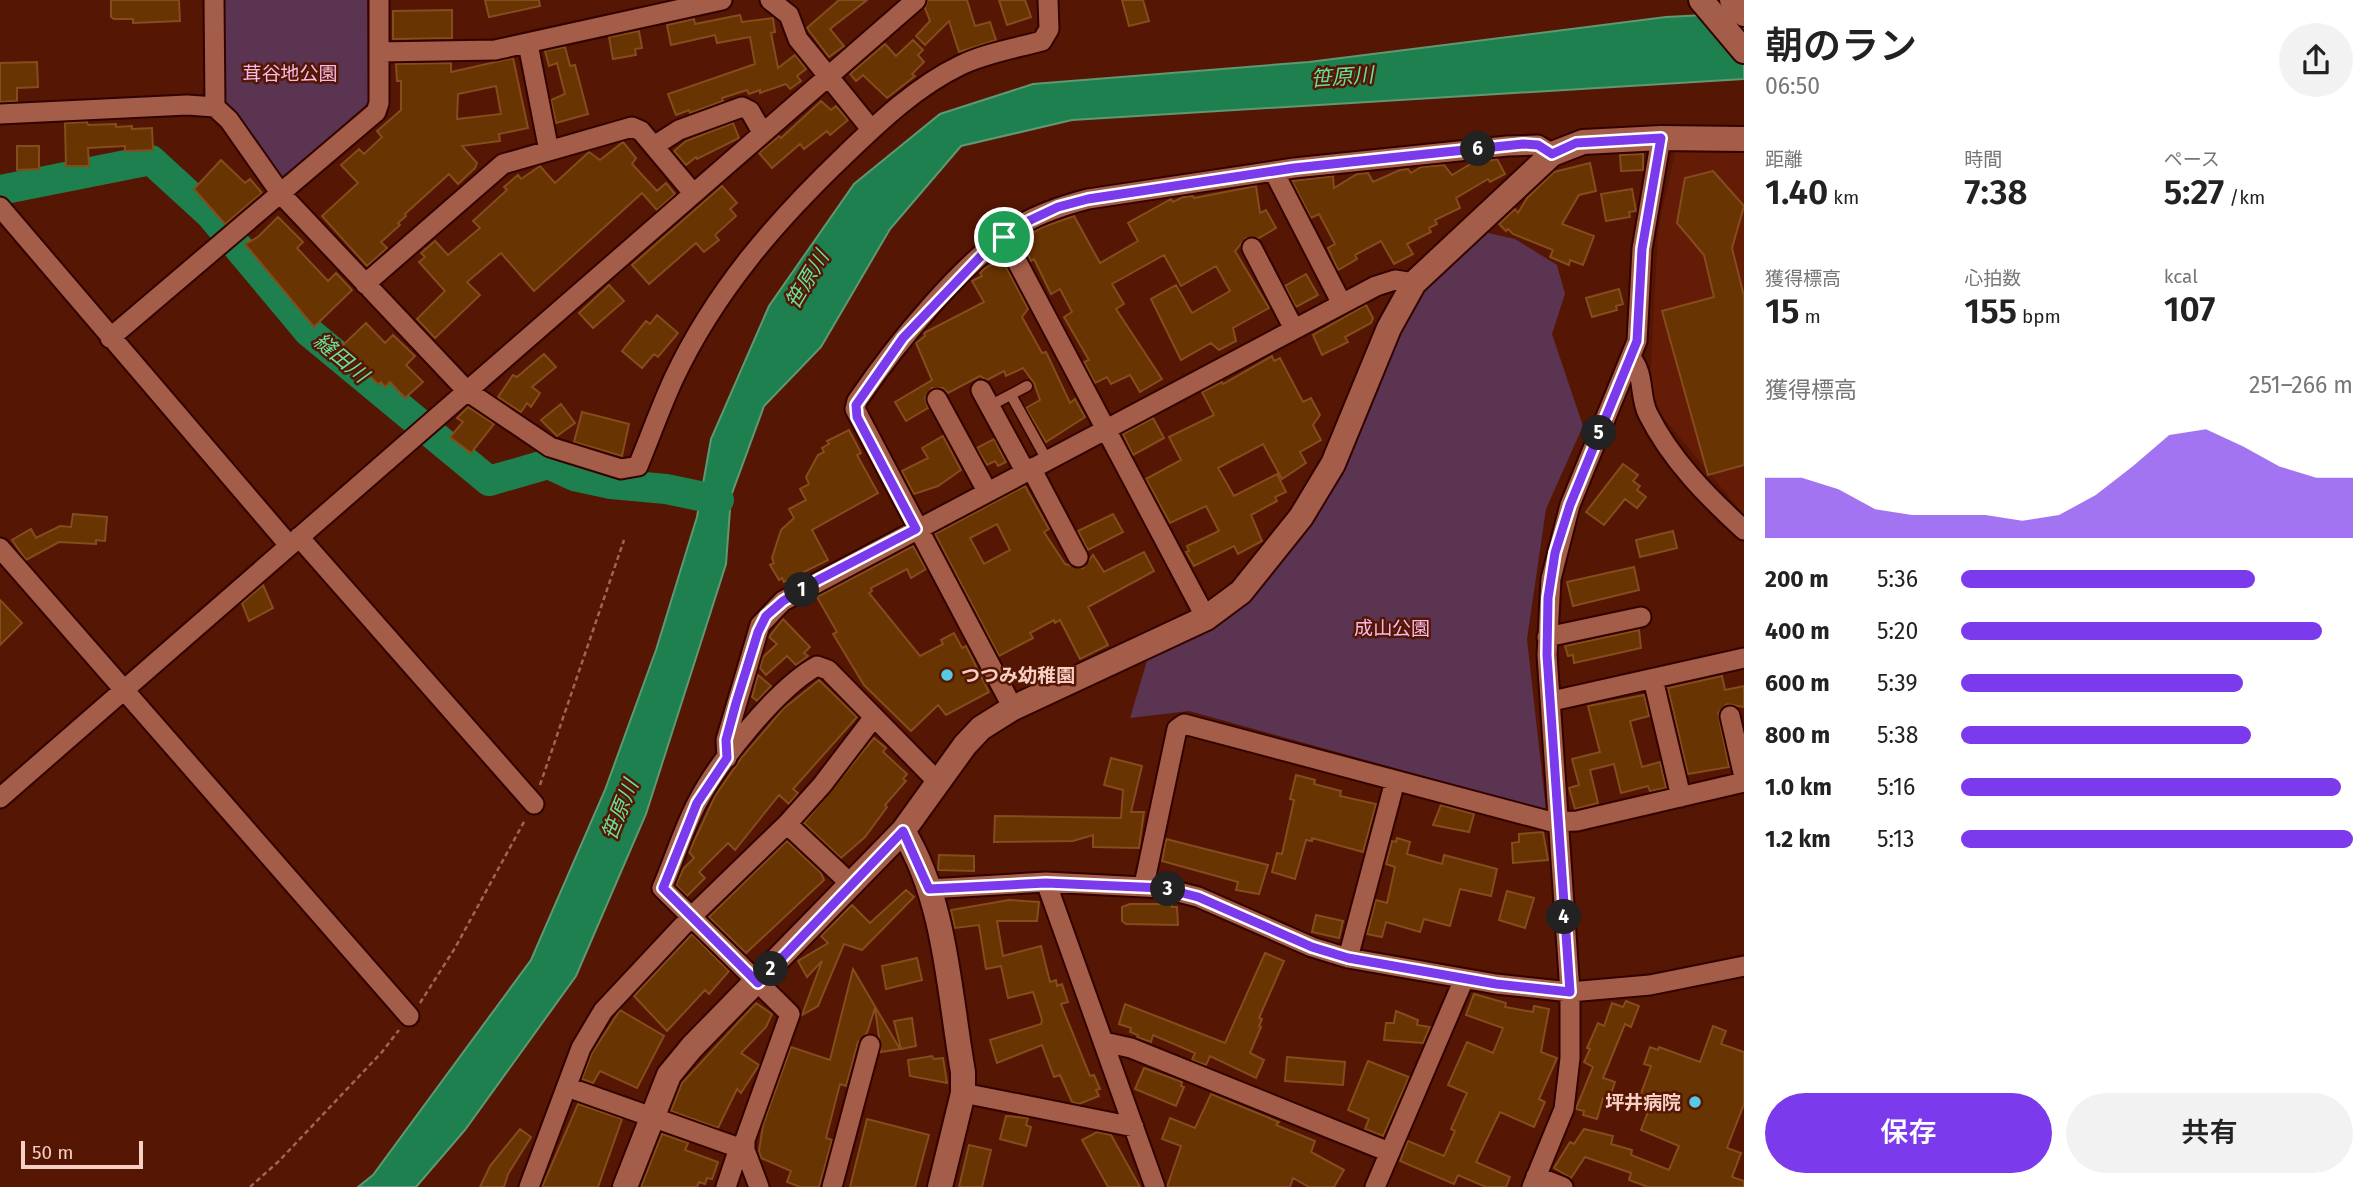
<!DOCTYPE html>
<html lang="ja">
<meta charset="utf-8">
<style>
:root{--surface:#fff;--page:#f2f2f2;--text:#222;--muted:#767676;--accent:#7c3aed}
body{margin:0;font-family:"Fira Sans","Noto Sans JP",sans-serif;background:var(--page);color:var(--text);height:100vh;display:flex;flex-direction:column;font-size:26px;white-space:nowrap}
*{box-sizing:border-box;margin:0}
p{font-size:23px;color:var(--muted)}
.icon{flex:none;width:38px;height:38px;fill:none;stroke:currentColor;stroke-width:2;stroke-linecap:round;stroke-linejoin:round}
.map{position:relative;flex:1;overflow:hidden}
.drawer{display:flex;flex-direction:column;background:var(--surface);width:630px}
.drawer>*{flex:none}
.scale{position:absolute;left:21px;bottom:18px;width:122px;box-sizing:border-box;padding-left:7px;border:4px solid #f8cfc4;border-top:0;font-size:19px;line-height:24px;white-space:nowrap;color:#f8cfc4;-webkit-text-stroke:5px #551604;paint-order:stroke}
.pin{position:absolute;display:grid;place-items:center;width:60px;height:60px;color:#fff;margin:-30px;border:4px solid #fff;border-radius:50%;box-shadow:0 2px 7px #0007}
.km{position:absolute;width:35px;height:35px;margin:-18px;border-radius:50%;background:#222;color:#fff;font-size:19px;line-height:35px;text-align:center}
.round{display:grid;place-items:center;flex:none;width:74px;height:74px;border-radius:37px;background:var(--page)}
.headline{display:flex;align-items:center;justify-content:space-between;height:119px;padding:0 21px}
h1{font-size:38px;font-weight:600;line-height:52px}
.stats{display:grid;grid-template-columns:repeat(3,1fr);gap:10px;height:119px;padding:7px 21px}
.stats div{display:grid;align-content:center}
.stats b{font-size:35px;font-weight:600}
.stats small{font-size:19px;font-weight:400}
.stats p{font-size:19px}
.chart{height:196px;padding:14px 21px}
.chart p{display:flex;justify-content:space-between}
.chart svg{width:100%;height:126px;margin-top:7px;fill:var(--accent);opacity:.7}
.action{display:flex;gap:14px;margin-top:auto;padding:14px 21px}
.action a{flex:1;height:80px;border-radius:42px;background:var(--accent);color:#fff;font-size:28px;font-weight:600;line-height:80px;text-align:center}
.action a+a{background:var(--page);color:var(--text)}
ul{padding:0 21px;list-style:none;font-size:23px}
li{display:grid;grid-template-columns:112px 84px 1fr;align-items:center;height:52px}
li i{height:18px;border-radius:9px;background:var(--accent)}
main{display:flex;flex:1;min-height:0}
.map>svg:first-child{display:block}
.built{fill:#641c07}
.green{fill:#5a3451}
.water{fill:#1e804f;stroke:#5f9872;stroke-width:2}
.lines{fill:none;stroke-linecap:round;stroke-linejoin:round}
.river{stroke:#1e804f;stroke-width:30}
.building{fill:#683401;stroke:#854c1d;stroke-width:2;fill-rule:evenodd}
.service-casing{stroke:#320300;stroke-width:13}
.minor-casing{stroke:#320300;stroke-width:23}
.tertiary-casing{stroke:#320300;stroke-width:28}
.path{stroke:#9c6758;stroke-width:2.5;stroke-dasharray:5 3.5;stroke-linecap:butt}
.service{stroke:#a35d49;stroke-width:10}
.minor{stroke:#a35d49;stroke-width:19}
.tertiary{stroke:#a35d49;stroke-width:24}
.route-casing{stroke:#fff;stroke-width:14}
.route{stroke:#7c3aed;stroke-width:9}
.poi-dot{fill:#58c9e3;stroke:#551604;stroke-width:2.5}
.labels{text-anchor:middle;stroke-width:5;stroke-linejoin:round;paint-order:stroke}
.park-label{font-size:19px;fill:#f6bbe6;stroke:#551604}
.poi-label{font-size:19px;font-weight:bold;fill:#f8cfc4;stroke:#551604;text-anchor:start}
.water-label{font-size:21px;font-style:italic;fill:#67e09b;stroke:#551604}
</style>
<main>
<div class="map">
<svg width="1744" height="1187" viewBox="0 0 1744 1187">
<rect width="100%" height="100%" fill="#551604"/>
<path class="built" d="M1675,152l69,1v362l-95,-115 9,-170z"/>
<path class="green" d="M217,0h150l1,103 -89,79 -62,-77z
M1479,231l36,8 42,26 8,29 -13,40 31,92 -37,83 -19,130 19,171 -357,-99 -59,7 19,-64 82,-41 108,-140 59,-146 26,-43z"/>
<path class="water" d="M1744,13v66l-672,41 -111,26 -71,83 -69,118 -57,59 -33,90 -5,68 -80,250 -70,162 -111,154 -49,57h-58l15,-12 158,-215 74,-170 51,-140 41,-133 14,-78 58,-133 85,-122 86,-70 93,-30 276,-22 357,-45z"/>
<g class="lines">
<path class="river" d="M0,190l151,-30 60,55 98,117 180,149 59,-17 26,12 37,8 55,5 53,11"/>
</g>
<path class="building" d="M111,0h68l1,21 -47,2v-4h-19l-3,-2z
M485,0h54l1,6 -51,11z
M839,0h28l-37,29 14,17 -15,11 -22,-29z
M928,0h39l8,26 15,-4 6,18 -37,12 -10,-31 -24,24 -9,-9 14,-15 -5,-13z
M999,0h26l6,17 -24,8z
M1122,0h21l6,21 -20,5z
M452,10v28l-59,1v-28z
M740,15l2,7 31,-4 2,14 -4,1 7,35 17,-13 11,14 -9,7 4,5 -11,8 -4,-5 -26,9v-3l-11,4 -2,-4 -25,8 1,3 -33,12 -1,-3 -13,5 -8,-21 87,-30 -5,-27 -33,6 -2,-8 -44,10 -4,-20 27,-6 1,5z
M639,31l3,17 -7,1 1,6 -23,4 -4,-22z
M913,40l10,10 -5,5 6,7 -12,12 3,2 -28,22 -24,-23 -7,6 -6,-7 35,-30 11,12z
M565,47l5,19 5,-1 13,49 -32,9 -5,-23 14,-6 -8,-31 -8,3 -4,-15z
M513,58l15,70 -29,6 1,7 -38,5 15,17 -2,5 -17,16 -9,-10 -44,40 1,2 -8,7 2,2 -19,17 6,6 -20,18 -45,-50 36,-33 -17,-18 18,-16 5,5 18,-17 -5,-6 24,-21v-29h-4l-1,-17 55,-1v9zM496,86l5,28 -44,5 1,-25z
M37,62l1,25 -21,1v13l-17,1v-39z
M821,101l10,9 5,-4 12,14 -18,15 -3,-4 -23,18 -4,-5 -28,24 -13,-15 20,-17 2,2z
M87,122l1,3 28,-1v3l16,-1v3l20,-1 1,22 -28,1v-5l-37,2 1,18h-23l-1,-43z
M733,123l6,15 -42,21 -1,-2 -10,8 -12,-14 12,-10z
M623,142l13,16 -4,6 25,27 9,-8 9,11 -18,16 -15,-17 -108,98 -33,-38 -34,29 13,13 -45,43 -18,-19 28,-28 -26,-29 6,-5 -4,-4 14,-12 13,14 32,-27 -7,-7 34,-31 -3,-3 14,-12 3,4 19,-13 15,17 34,-31 11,8z
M17,146h22v23l-22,1z
M1643,154v16l-22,1 -1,-16z
M1497,159l8,15 -15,8 -2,-3 -32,19 4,10 -25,12 2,4 -8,4 2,4 -24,12 6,10 -19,10 -13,-23 -26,14 2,4 -19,11 -10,-22 7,-4 -16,-30 -8,4 -19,-37 41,-5 1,12 23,-14 11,-1 5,9 27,-12 8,-1 3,4 10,-6 23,-2 8,10 22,-13 2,2z
M221,160l24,23 5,-4 12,14 -37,31 -31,-35z
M1590,163l6,28 -17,4 -17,29 32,12 -11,29 -13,-5 -1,5 -19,-8 3,-7 -40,-16 -5,-5 -2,2 -7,-7 16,-15 3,4 9,-15 27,-26z
M1713,171l31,35 -12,42 12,48v169l-36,10 -46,-164 52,-14 -10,-42 -27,-32 8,-45z
M722,186l15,17 -7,6 6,7 -21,19 4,5 -15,12 -8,-9 -47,41 -17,-19z
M1256,186l4,27 6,-3 10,18 -17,10h-13l-11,13 34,57 -36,20 3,13 -17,9 -8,-7 -30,17 -30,-61 25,-14 16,28 38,-22 -14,-25 -35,20 -17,-31 -52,29 12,20 -8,5 46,70 -22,13 -10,-17 -19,9 -4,-7 -12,6 -11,-21 5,-2 -25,-43 8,-5 -12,-23 -9,5 -17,-35 -3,2 -11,-21 23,-13 31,-11 26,47 38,-22 -10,-18 43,-24 2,3 10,-5 10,-1 1,2z
M1632,189l4,22 -7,1 1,5 -24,4 -5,-27z
M278,217l25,25 -6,6 31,33 8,-8 16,17 -38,37 -69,-83 13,-7z
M1002,259l26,50 -6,8 20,36 4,-1 24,51 5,-4 10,18 -39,25 -20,-34 14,-8 -6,-17 -11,-15 -17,8 -2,-5 -17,9 -7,-4 -32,17 -5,-5h-11l-7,10 3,10 -22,13 -11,-19 37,-22 -16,-37 9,-7 -1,-3 60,-31 -12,-21 10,-5 -2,-3 5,-5z
M1306,274l12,21 -22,12 -11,-21z
M609,285l15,16 -31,27 -14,-15z
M1619,289l4,15 -7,2 1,4 -25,7 -6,-19z
M1366,305l7,13 -2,5 -26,14 3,5 -26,13 -9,-20z
M657,315l21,18 -20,24 -4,-3 -12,14 -20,-17 24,-30 4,3z
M366,323l19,20 8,-8 22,21 -9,9 17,17 -18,16 -15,-16 -5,5 -4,-5 -3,2 -38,-36z
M544,354l12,13 -24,20 8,6 -9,14 -4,-4 -6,9 -23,-15 15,-22 4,2z
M1272,356l2,5 6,-3 23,44 8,-4 9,17 -7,10 8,15 -21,12 6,11 -24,16 -19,-35 -45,24 16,28 43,-22 9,18 -11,5 2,4 -26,14 11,26 -24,13 -4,-8 -40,20 -8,-14 3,-1 -2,-5 32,-15 -13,-25 -36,17 -24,-44 35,-19 -12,-23 45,-22 -12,-23 20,-10 1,2z
M561,404l14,19 -18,13 -16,-16z
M468,407l26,17 -23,29 -21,-16 13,-15 -6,-4z
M582,412l47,12 -7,32 -48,-14z
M1153,418l11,20 -31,17 -10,-21z
M849,430l12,23 -4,2 21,38 -66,37 16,30 -44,22 -2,-4 -3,2 -9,-15 4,-2 -2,-5 9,-28 13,-12 -5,-9 17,-9 -6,-11 9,-5 -3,-7 12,-22 6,-3 -2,-4 7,-4 -2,-3z
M943,436l18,34 -23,16 -24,8 -12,-23 26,-13 -6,-10z
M994,439l12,23 -8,4 -3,-5 -8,4 -10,-17z
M1623,464l15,11 -5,6 7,5 -3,4 9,7 -9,11 -12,-9 -21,26 -18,-13z
M1025,486l24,43 -5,3 21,32 18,4 10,-13 11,17 40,-20 10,19 -66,36 20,38 -28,14 -20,-39 -5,3 -1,-3 -24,13 3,5 -34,18 -64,-122zM997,524l13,26 -26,14 -14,-26z
M73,514l34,3 -2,24 -9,-1v4l-37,-2 -33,18 -14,-20 19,-11 5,9 24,-12 11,1z
M1113,514l10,18 -35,18 -10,-19z
M1673,531l4,17 -37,9 -4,-17z
M913,546l13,23 -15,9 -4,-9 -36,19 1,3 -3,2 51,63 23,-12 -2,-4 13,-7 8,15 4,-2 23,46 -43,23 -8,-10 -27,26 -47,-46 -31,-51 4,-2 -20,-35z
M1634,567l5,23 -66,16 -6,-24z
M263,585l10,23 -24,13 -7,-18z
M0,600l22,23 -22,22z
M783,619l27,28 -6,6 4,3 -12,9 -9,-9 -21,19 -6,-7 3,-11 14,-13 -8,-7z
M1639,630l2,18 -67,15 -1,-8 -5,1 -3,-10z
M758,675l13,11 -14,15 -5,-4z
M1722,676l3,14 19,-4v21l-17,-3 -9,9 11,54 -41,7 -20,-86z
M819,680l38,37 -64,72 5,4 -9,11 -10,-9 -44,55 -7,-7 -29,29 6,6 -18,18 -11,-11 7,-16 11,-11 -5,-6 26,-56 27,-39 41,-48z
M1644,695l5,21 -19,5 12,46 18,-5 6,26 -16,3 -2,-5 -27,7 -7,-29 -24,6 8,33 -23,6 -6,-21 10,-3 -7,-26 28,-7 -12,-46z
M874,738l12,10 -3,4 24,22 -4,5 3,2 -21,24 2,2 -22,30 -24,21 -37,-35z
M1111,758l31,8 -11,46h13l-5,36 -46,-1v-12l-20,6 -79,1 1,-26 126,2 2,-28 -19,-5z
M1296,775l19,5 -1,4 27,7 -1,5 36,8 -13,48 -51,-14v3l-6,-1 -11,39 -23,-7 5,-19 5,1 12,-54 -4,-1z
M1441,805l33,9 -5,18 -36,-7z
M1543,832l5,28 -35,3 -1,-20 7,-1v-8z
M1397,838l13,4 -3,12 35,10 2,-9 53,14 -6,27 -31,-7 -10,37 -26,-7 -4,13 -34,-10 -4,15 -15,-3 9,-34 11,3 8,-36 -9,-3 6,-23 4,1z
M1166,839l102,26 -9,29 -23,-4 2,-8 -76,-21z
M787,841l34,32 3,7 -78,73 -37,-36z
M939,855l35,1v15l-36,-1z
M906,890l8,7 -52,53 -18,-6 -26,62 -16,9 20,-54 -15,16 -9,-16 30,-18 -7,-7 31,-31 18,18z
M1507,891l27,7 -9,30 -26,-8z
M1009,900l30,2 -2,19h-40l6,35 38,-10 9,36 6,-2 1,6 5,-2 6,18 -7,2 29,72 4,-1 6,14 -4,1 3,6 -20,8 -7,-2 -12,-27 -6,2 -12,-32 -45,18 -7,-23 51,-16 1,-4 -9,-28 -25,6 -7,-32 -15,3 -7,-44 -24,3 -4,-18z
M1130,904h42v3h5l1,18 -52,-1 -4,-3v-14z
M1316,915l27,6 -4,17 -27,-6z
M692,934l37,37 -20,23 -4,-4 -38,41 -33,-35z
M1265,953l19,8 -25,57 3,1 -3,7 2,1 -11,26 14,7 -8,18 -46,-22 -4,9 -14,-5 3,-7 -42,-18 -2,7 -14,-5 1,-2 -8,-3 1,-4 -12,-4 6,-20 100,39z
M917,958l5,22 -36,9 -4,-23z
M853,969l47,80 -19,3 -6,-44 -8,25 -9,9 -12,44 -6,-2 -14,54 6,2 -13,47h-19l-13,-5 4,-11 -30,-13 -2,-7 4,-26 28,-78 39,13z
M1474,994l32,9 -1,4 28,5 1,-6 15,3 -8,43 16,6 -18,41 6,3 -11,25 -34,-15 -24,50 34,15 -4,10h-20l-28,-12 -4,9 -54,-23 8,-20 36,15 11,-25 -4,-2 16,-36 -19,-8 19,-43 26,11 10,-25 -37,-13z
M1626,1001l13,5 -8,21 -6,-3 -22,54 12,4 -6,18 -6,-2 -6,21 -14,-4 1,-4 -8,-2 1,-3 16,-39 -9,-5 6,-13 -3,-1 11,-25 6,3 8,-23 11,4z
M756,1003l16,11 -6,13 -25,26 18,12 -18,28 -4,-4 -19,39 -47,-17 11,-28z
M620,1010l44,26 -27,52 -37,-17 -7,12 -11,-4 10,-26z
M1396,1011l22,9 -1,5 13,2 -7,16 -39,-3 2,-17h8z
M912,1018l4,28 -15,3 -7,-28z
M1713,1026l13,5 -5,13 23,8v52l-17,44 14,5 -9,24 12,4v6h-96l-19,-7 2,-7 -46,-16 -14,21 -17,-10 16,-26 4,2 10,-15 29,7 -2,8 21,6 -1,5 38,15 10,-24 -38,-16 10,-26 -12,-5 12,-33 -7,-2 6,-17 8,3 1,-3 41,15z
M932,1056l2,3 9,-1 4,25 -37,-7 -2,-16z
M1287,1057l58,5 -2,23 -58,-4z
M1368,1061l41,16 -26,59 -18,-7 4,-10 -21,-9z
M1144,1068l38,14 -1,4 3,1 -8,19 -41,-17z
M1211,1094l68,28 -3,3 39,16 -4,11 33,18 -10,17h-25l-16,-9 -3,9h-123l14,-41 -19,-7 8,-21 25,10z
M578,1104l44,15 -24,68h-56z
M1006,1116l22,2 -2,7 5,2 -5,19 -26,-7z
M867,1119l62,16 -14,52h-65z
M520,1129l11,8 -23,37 -4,13h-24l10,-21z
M1097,1132l14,3 29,52h-32l-26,-47z
M662,1134l26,9 -3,7 33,12 -6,17 -5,-1 -2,6 -6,-2 -2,5h-56z
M969,1145l22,5 -9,37h-23z"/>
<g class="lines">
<g class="service-casing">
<path id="service" d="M1011,395l36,65
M997,402l30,-16"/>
</g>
<g class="minor-casing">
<path id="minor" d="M214,0l1,107
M770,0l19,15 9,24 73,90
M528,44l21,107
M379,52l116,-2 227,-50
M0,114l187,-9 28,2 14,13 52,74 186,197 83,56 71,22 17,-3c12,-29 23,-60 36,-88 41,-87 102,-157 170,-222 35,-34 73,-70 117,-91 25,-12 55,-17 81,-24l7,-12 -1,-29
M654,146l25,-16 63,-23 8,4 12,21
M1274,172l68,132
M0,207l289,338
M1004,237l202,381
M1252,248l42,81
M365,284l138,-120 129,-37 9,4 52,62
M110,338l266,-226 3,-9v-103
M1632,359c13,17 7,37 16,55 23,46 59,82 96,116
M981,390l44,81
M937,399l50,92
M1031,468l47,89
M299,537l235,267
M0,548l409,468
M1547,637l94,-20
M1653,679l28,118
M1552,701l192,-43
M1013,708l-158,-299 2,-8c38,-56 108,-143 165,-177 21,-12 43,-19 66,-25l206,-31 213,-22 31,-1 14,9
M1730,716l14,61
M727,758l-1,-18 34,-115 23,-24 593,-315 19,-6 19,3
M0,798l916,-798
M787,824l65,61
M1046,882l109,305
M1144,885l33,-156 7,-5 368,98 25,-1 167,-39
M929,889l117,-7 117,6 35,9 114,50 36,11 148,26 74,8 80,-7 94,-19
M1348,958l47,-177
M1104,1042l27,6 258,104
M567,1087l178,63
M963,1093l171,34
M1536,1176l27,11
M529,1187l52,-139 22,-37 88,-94 96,-93 35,-39 52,-68
M726,1187l13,-39
M759,1187l-14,-37v-10l45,-126 -128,-126c12,-28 21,-58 35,-85 21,-41 80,-115 120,-137l11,4 110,112
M832,1187l38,-142
M1375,1187l89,-208
M1532,1187l32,-78 6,-51v-66l-23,-337 4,-76 19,-74 67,-164 5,-92 19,-111"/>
</g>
<g class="tertiary-casing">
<path id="tertiary" d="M1701,0l43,51
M1732,0l12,14
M903,831c43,70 46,162 60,241v21l-23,94
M625,1187l44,-112 23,-28 211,-216 62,-86 16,-17 32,-20 193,-90 35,-26 60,-75 32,-53 56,-136 25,-45 138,-129 31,-12 78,-4 83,1"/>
</g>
<path class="path" d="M540,785l84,-245
M420,1003l35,-55 70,-128
M250,1187l29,-26 103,-109 17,-22"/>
<use href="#service" class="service"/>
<use href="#minor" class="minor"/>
<use href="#tertiary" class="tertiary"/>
</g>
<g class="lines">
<g class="route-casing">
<path id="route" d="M1661,138l-19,111 -5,92 -67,164 -15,48 -7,45 -1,57 23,337 -74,-8 -148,-26 -36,-11 -114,-50 -35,-9 -117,-5 -117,6 -26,-58 -145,152 -95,-95 34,-85 30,-45 -1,-18 10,-37 22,-71 8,-16 17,-15 35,-21 98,-51 -59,-112 -1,-12 47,-67 78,-82 41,-32 36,-17 30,-8 206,-31 142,-15 87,-9 15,1 14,9 24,-11z"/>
</g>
<use href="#route" class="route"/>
</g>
<g class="poi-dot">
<circle cx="947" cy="675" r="7"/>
<circle cx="1695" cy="1102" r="7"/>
</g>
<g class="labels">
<g class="park-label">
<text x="290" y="80">茸谷地公園</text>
<text x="1392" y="635">成山公園</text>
</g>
<g class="poi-label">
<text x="961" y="682">つつみ幼稚園</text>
<text x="1681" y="1109" text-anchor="end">坪井病院</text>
</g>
<g class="water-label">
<text transform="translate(1342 77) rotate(-4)" y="7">笹原川</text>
<text transform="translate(807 280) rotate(-59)" y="7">笹原川</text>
<text transform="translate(341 358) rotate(40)" y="7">縫田川</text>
<text transform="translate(620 810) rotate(-68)" y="7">笹原川</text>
</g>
</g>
</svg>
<div class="scale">50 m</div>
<div class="pin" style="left:1004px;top:237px;background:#1e9e55"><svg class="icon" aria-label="arrive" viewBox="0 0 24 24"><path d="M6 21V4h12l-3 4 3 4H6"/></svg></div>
<b class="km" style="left:802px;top:590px">1</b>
<b class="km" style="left:771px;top:969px">2</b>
<b class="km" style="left:1168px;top:889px">3</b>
<b class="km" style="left:1564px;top:917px">4</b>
<b class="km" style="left:1599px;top:433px">5</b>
<b class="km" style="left:1478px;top:149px">6</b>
</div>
<section class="drawer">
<div class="headline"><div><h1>朝のラン</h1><p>06:50</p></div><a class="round"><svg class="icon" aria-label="share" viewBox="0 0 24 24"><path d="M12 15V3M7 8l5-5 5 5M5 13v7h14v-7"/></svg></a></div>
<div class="stats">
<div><p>距離</p><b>1.40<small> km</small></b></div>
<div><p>時間</p><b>7:38</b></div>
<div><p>ペース</p><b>5:27<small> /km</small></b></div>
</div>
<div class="stats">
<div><p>獲得標高</p><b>15<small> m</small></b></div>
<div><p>心拍数</p><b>155<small> bpm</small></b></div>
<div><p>kcal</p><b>107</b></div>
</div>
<div class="chart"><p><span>獲得標高</span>251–266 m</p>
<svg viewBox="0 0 160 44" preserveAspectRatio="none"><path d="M0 44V23L10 23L20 27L30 34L40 36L50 36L60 36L70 38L80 36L90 29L100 19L110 8L120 6L130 12L140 19L150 23L160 23V44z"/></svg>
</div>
<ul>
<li><b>200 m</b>5:36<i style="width:75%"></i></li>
<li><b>400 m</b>5:20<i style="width:92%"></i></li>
<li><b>600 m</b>5:39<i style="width:72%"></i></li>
<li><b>800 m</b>5:38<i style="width:74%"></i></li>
<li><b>1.0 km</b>5:16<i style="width:97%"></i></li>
<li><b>1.2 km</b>5:13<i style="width:100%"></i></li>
</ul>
<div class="action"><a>保存</a><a>共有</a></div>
</section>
</main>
